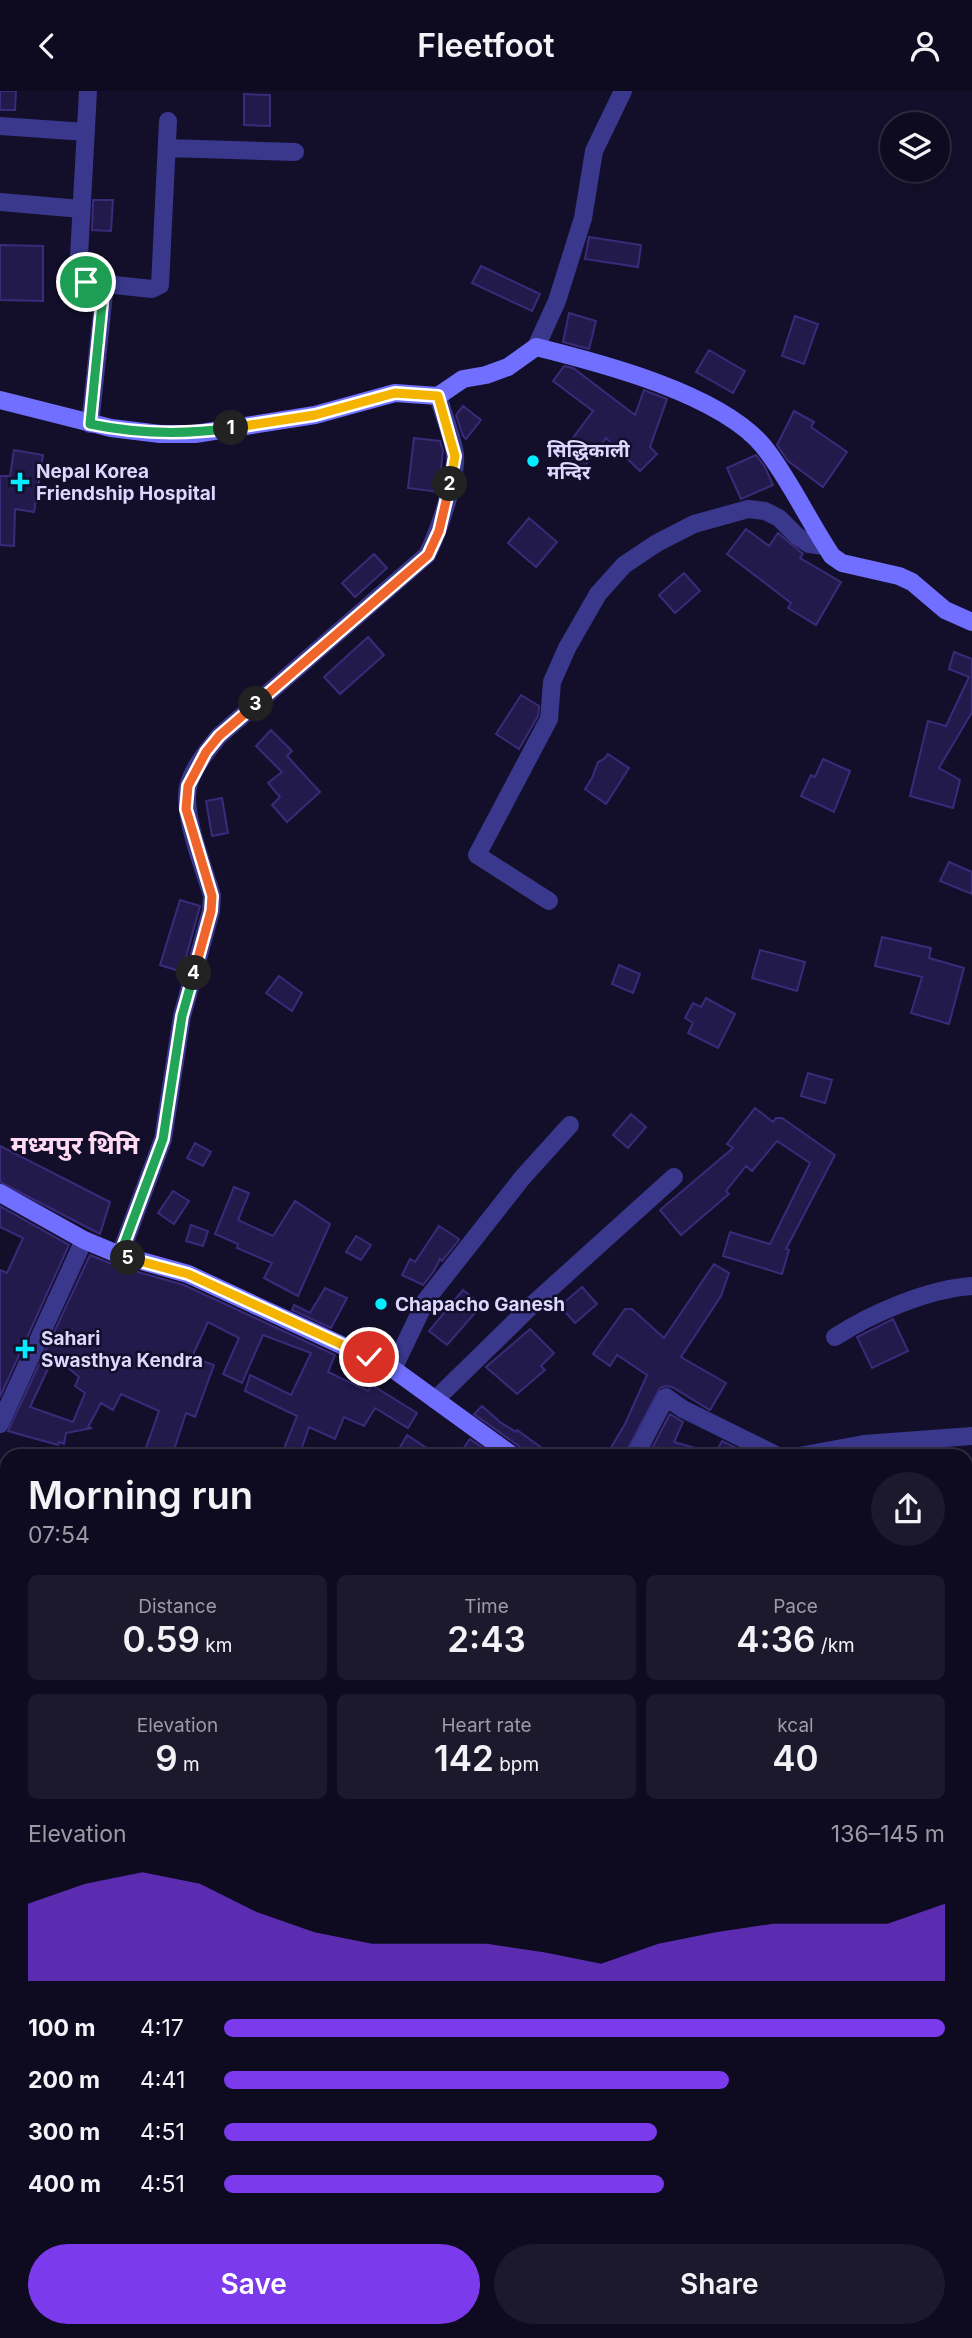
<!DOCTYPE html>
<meta charset="utf-8">
<style>
:root{--surface:#0e0b20;--page:#1c192d;--text:#f1f3f6;--muted:#9b9ba5;--line:#2e2b3e;--accent:#7c3aed}
body{margin:0;font-family:Inter,"Noto Sans Devanagari",sans-serif;background:var(--page);color:var(--text);height:100vh;display:flex;flex-direction:column;font-size:26px;white-space:nowrap}
*{box-sizing:border-box;margin:0}
p{font-size:23px;color:var(--muted)}
.icon{flex:none;width:38px;height:38px;fill:none;stroke:currentColor;stroke-width:2;stroke-linecap:round;stroke-linejoin:round}
.map{position:relative;flex:1;overflow:hidden}
.panel{position:absolute;left:0px;top:1358px;width:973px;height:889px;display:flex;flex-direction:column;background:var(--surface);border-radius:21px 21px 0 0;box-shadow:0 4px 10px #0003,0 0 0 2px var(--line)}
.panel>*{flex:none}
.controls{position:absolute;left:880px;top:21px;display:grid;gap:14px}
.controls a{display:grid;place-items:center;width:70px;height:70px;border-radius:50%;background:var(--surface);box-shadow:0 4px 10px #0003,0 0 0 2px var(--line);font-size:35px}
.pin{position:absolute;display:grid;place-items:center;width:60px;height:60px;color:#fff;margin:-30px;border:4px solid #fff;border-radius:50%;box-shadow:0 2px 7px #0007}
.km{position:absolute;width:35px;height:35px;margin:-18px;border-radius:50%;background:#222;color:#fff;font-size:19px;line-height:35px;text-align:center}
.round{display:grid;place-items:center;flex:none;width:74px;height:74px;border-radius:37px;background:var(--page)}
.head{display:flex;align-items:center;justify-content:space-between;height:119px;padding:0 28px}
h1{font-size:38px;font-weight:600;line-height:52px}
.stats{display:grid;grid-template-columns:repeat(3,1fr);gap:10px;height:119px;padding:7px 28px}
.stats div{display:grid;align-content:center;border-radius:10px;background:var(--page);text-align:center}
.stats b{font-size:35px;font-weight:600}
.stats small{font-size:19px;font-weight:400}
.stats p{font-size:19px}
.chart{height:196px;padding:14px 28px}
.chart p{display:flex;justify-content:space-between}
.chart svg{width:100%;height:126px;margin-top:7px;fill:var(--accent);opacity:.7}
.cta{display:flex;gap:14px;margin-top:auto;padding:14px 28px}
.cta a{flex:1;height:80px;border-radius:42px;background:var(--accent);color:#fff;font-size:28px;font-weight:600;line-height:80px;text-align:center}
.cta a+a{background:var(--page);color:var(--text)}
ul{padding:0 28px;list-style:none;font-size:23px}
li{display:grid;grid-template-columns:112px 84px 1fr;align-items:center;height:52px}
li i{height:18px;border-radius:9px;background:var(--accent)}
header{display:flex;justify-content:space-between;align-items:center;height:91px;padding:0 28px;background:var(--surface);font-size:32px;font-weight:600}
.map>svg:first-child{display:block}
.building{fill:#231a4c;stroke:#392b7a;stroke-width:2;fill-rule:evenodd}
.lines{fill:none;stroke-linecap:round;stroke-linejoin:round}
.street{stroke:#39388c;stroke-width:18}
.secondary{stroke:#706fff;stroke-width:18}
.primary{stroke:#c05fff;stroke-width:18}
.split-1-casing{stroke:#fff;stroke-width:14}
.split-2-casing{stroke:#fff;stroke-width:14}
.split-3-casing{stroke:#fff;stroke-width:14}
.split-4-casing{stroke:#fff;stroke-width:14}
.split-5-casing{stroke:#fff;stroke-width:14}
.split-6-casing{stroke:#fff;stroke-width:14}
.split-1{stroke:#22a559;stroke-width:9}
.split-2{stroke:#f5b400;stroke-width:9}
.split-3{stroke:#f0652b;stroke-width:9}
.split-4{stroke:#f0652b;stroke-width:9}
.split-5{stroke:#22a559;stroke-width:9}
.split-6{stroke:#f5b400;stroke-width:9}
.poi-dot{fill:#04ecff;stroke:#130f2a;stroke-width:2.5}
.labels{text-anchor:middle;stroke-width:5;stroke-linejoin:round;paint-order:stroke}
.poi-label{font-size:19px;font-weight:bold;fill:#dcd8ff;stroke:#130f2a;text-anchor:start}
.district-label{font-size:26px;font-weight:bold;fill:#ffdaf2;stroke:#130f2a}
</style>
<header><svg class="icon" aria-label="back" viewBox="0 0 24 24"><path d="M15 5l-7 7 7 7"/></svg>Fleetfoot<svg class="icon" aria-label="person" viewBox="0 0 24 24"><circle cx="12" cy="8" r="4"/><path d="M4 21q1-7 8-7t8 7"/></svg></header>
<div class="map">
<svg width="972" height="2247" viewBox="0 0 972 2247">
<rect width="100%" height="100%" fill="#130f2a"/>
<path class="building" d="M0,0h16l-1,19h-15z
M244,3l26,1v31l-26,-1z
M93,109h20l-2,31 -19,-1z
M589,146l52,8 -3,22 -53,-8z
M0,154l43,1v55l-43,-1z
M481,175l59,28 -8,17 -60,-28z
M569,222l27,8 -7,28 -26,-7z
M795,225l23,8 -14,40 -22,-8z
M709,259l36,21 -12,22 -37,-21z
M564,275l9,2 62,47 9,-25 23,9 -17,48 7,7 -17,17 -34,-33 -25,33 -21,-16 33,-44 -40,-30z
M463,315l18,14 -15,19 -3,-3 -7,-21z
M794,320l20,11 -3,5 36,25 -24,35 -35,-26 -11,-16z
M414,347l26,3 3,10 -5,41 -30,-4z
M14,359l29,5 -9,57 -19,-3 -1,37 -14,-1v-69h10z
M756,364l9,12 8,18 -32,14 -14,-31z
M529,427l28,24 -21,25 -28,-24z
M746,438l23,17 9,-13 25,21 -3,4 41,24 -25,43 -28,-17 3,-5 -64,-49z
M374,463l13,14 -32,29 -13,-14z
M684,482l16,18 -25,22 -16,-18z
M368,546l16,18 -44,39 -16,-17z
M954,561l18,7v53l-33,56 21,12 -7,28 -43,-12 18,-75 18,5 23,-49 -20,-8z
M521,604l18,11 -1,10 -19,33 -23,-15z
M271,639l21,21 -5,5 33,36 -33,30 -15,-17 8,-8 -12,-14 14,-11 -26,-26z
M608,663l21,14 -23,36 -21,-15 7,-11 6,-16 6,-3z
M823,668l27,12 -16,41 -33,-16 10,-21 4,2z
M222,707l6,35 -16,3 -6,-35z
M949,771l23,10v22l-32,-13z
M180,809l20,6 -18,66 -22,-7z
M882,846l49,11 -2,10 35,10 -15,56 -38,-11 11,-36 -47,-11z
M760,859l45,12 -8,29 -45,-13z
M619,874l21,9 -7,19 -21,-9z
M279,885l23,17 -10,18 -26,-18z
M706,907l29,16 -17,34 -30,-15 5,-10 -8,-5 8,-15 8,4z
M808,982l24,7 -7,23 -24,-7z
M755,1017l18,14 3,-4h6l53,37 -49,94 3,1 -7,24 -59,-18 7,-24 40,12 40,-81 -33,-22 -25,30 -6,-5 -20,25 3,3 -48,41 -21,-25 73,-62 -6,-4z
M631,1023l15,13 -18,21 -15,-13z
M195,1052l16,9 -8,14 -16,-8z
M0,1055l110,56 -10,32 -100,-52z
M234,1096l15,6 -11,27 35,16 22,-35 35,23 -32,72 -34,-18 8,-15 -35,-15 1,-4 -23,-10z
M173,1100l16,10 -15,23 -16,-11z
M0,1115l69,39 -69,152v-127l7,3 16,-35 -23,-11z
M191,1134l17,6 -5,15 -17,-5z
M439,1135l20,13 -1,2 -16,20 -2,-2 -6,12 -11,14 -21,-10 8,-16 5,3z
M356,1145l15,9 -10,15 -15,-8z
M90,1164l27,11 67,19 151,70 -7,17 40,19 4,-6 45,28 -9,15 -33,-20 -11,18 -20,-9 -9,22 -26,-12 -10,29h-18l16,-40 -52,-25 5,-16 41,20 20,-42 -48,-18 -21,48 -19,-9 16,-36 -31,-16 -16,35 22,8 -19,52 -9,-4 -14,43h-29l16,-45 -38,-17 -8,16 -12,-7 -13,24 4,1 -26,5 -2,11 -5,-2 -1,3 -50,-14zM54,1265l25,21 -4,9 10,7 -12,29 -43,-15z
M714,1173l15,9 -8,23 -40,61 45,26 -16,27 -38,-23 -6,-1 -6,2 -36,68h-18l19,-32 22,-49 -30,-20 -7,11 -17,-12 32,-45h7l32,29z
M582,1196l15,17 -22,19 -15,-17z
M325,1197l22,10 -16,30 -39,-18 2,-5 16,8z
M463,1199l19,15 -35,40 -18,-14z
M893,1228l15,32 -36,17 -15,-31z
M530,1238l24,24 -13,13 4,4 -28,24 -31,-27z
M482,1315l18,16 16,10 1,-2 36,26h-29l-4,-9 -46,-33z
M670,1323l13,8 -9,20 32,9 -1,5h-57z
M407,1344l32,21h-44z
M470,1348l16,11 -6,6h-22z
M722,1350l30,15h-38z"/>
<g class="lines">
<path class="street" d="M88,0l-10,184 3,5 24,4
M0,35l86,6
M167,57l128,4
M0,111l81,7
M536,256l21,-46 26,-83 11,-67 29,-60
M90,333l15,-140 47,5 8,-4 8,-164
M549,810l-72,-46 72,-136 3,-37 15,-34 31,-54 26,-29 33,-22 37,-19 54,-15 17,2 14,7 18,18 12,8 16,2
M120,1164l43,-116 19,-123 29,-105 1,-15c-8,-28 -32,-86 -23,-113 6,-18 18,-32 30,-47l208,-181c11,-22 30,-76 28,-101 -3,-19 -12,-40 -17,-58
M835,1246c37,-24 93,-48 137,-51
M393,1278l33,-69 97,-123 47,-52
M435,1309l95,-93 144,-130
M0,1333l84,-184
M635,1365l31,-59 17,12 95,47
M799,1365l65,-12 108,-8
M0,1404l7,7
M0,1495l7,1
M0,1803l7,-16
M0,1908l7,3
M0,2042l7,1
M0,2074l7,7
M0,2215l7,7
M26,2240l7,7
M347,2240l8,7
M490,2240l6,7
M584,2240l4,7
M63,2247l6,-7
M384,2247l7,-7"/>
<path class="secondary" d="M0,309l111,28 49,6h35l120,-19 80,-22 43,3 25,-17 23,-4 22,-8 28,-20c65,16 185,47 228,100 26,33 44,73 68,109l10,7 57,13 13,6 33,28 27,12
M0,1102l84,47 36,15 68,19 205,95 120,87"/>
<path class="primary" d="M966,1668l6,-68
M966,1813l6,5
M707,2247l4,-7"/>
</g>
<g class="lines">
<g class="split-1-casing">
<path id="split-1" d="M86,191l18,2 -14,140c48,10 93,11 141,4"/>
</g>
<g class="split-2-casing">
<path id="split-2" d="M231,337l84,-13 80,-22 43,3 17,60 -5,28"/>
</g>
<g class="split-3-casing">
<path id="split-3" d="M256,613l172,-149 11,-24 11,-47"/>
</g>
<g class="split-4-casing">
<path id="split-4" d="M194,882l17,-62 1,-15 -26,-87 2,-23 18,-34 13,-16 37,-32"/>
</g>
<g class="split-5-casing">
<path id="split-5" d="M128,1167l-8,-3 43,-116 19,-123 12,-43"/>
</g>
<g class="split-6-casing">
<path id="split-6" d="M128,1167l60,16 181,83"/>
</g>
<use href="#split-1" class="split-1"/>
<use href="#split-2" class="split-2"/>
<use href="#split-3" class="split-3"/>
<use href="#split-4" class="split-4"/>
<use href="#split-5" class="split-5"/>
<use href="#split-6" class="split-6"/>
</g>
<g class="poi-dot">
<circle cx="533" cy="370" r="7"/>
<path d="M16.5 380.5h7v7h7v7h-7v7h-7v-7h-7v-7h7z"/>
<circle cx="381" cy="1213" r="7"/>
<path d="M21.5 1247.5h7v7h7v7h-7v7h-7v-7h-7v-7h7z"/>
</g>
<g class="labels">
<g class="poi-label">
<text x="547" y="366">सिद्धिकाली<tspan x="547" dy="22">मन्दिर</tspan></text>
<text x="36" y="387">Nepal Korea<tspan x="36" dy="22">Friendship Hospital</tspan></text>
<text x="395" y="1220">Chapacho Ganesh</text>
<text x="41" y="1254">Sahari<tspan x="41" dy="22">Swasthya Kendra</tspan></text>
</g>
<g class="district-label">
<text x="75" y="1063">मध्यपुर थिमि</text>
</g>
</g>
</svg>
<div class="controls">
<a><svg class="icon" aria-label="layers" viewBox="0 0 24 24"><path d="M12 4l9 5-9 5-9-5zM3 14l9 5 9-5"/></svg></a>
</div>
<div class="pin" style="left:86px;top:191px;background:#1e9e55"><svg class="icon" aria-label="arrive" viewBox="0 0 24 24"><path d="M6 21V4h12l-3 4 3 4H6"/></svg></div>
<div class="pin" style="left:369px;top:1266px;background:#d93025"><svg class="icon" aria-label="check" viewBox="0 0 24 24"><path d="M5 12l5 5 9-10"/></svg></div>
<b class="km" style="left:231px;top:337px">1</b>
<b class="km" style="left:450px;top:393px">2</b>
<b class="km" style="left:256px;top:613px">3</b>
<b class="km" style="left:194px;top:882px">4</b>
<b class="km" style="left:128px;top:1167px">5</b>
<section class="panel">
<div class="head"><div><h1>Morning run</h1><p>07:54</p></div><a class="round"><svg class="icon" aria-label="share" viewBox="0 0 24 24"><path d="M12 15V3M7 8l5-5 5 5M5 13v7h14v-7"/></svg></a></div>
<div class="stats">
<div><p>Distance</p><b>0.59<small> km</small></b></div>
<div><p>Time</p><b>2:43</b></div>
<div><p>Pace</p><b>4:36<small> /km</small></b></div>
</div>
<div class="stats">
<div><p>Elevation</p><b>9<small> m</small></b></div>
<div><p>Heart rate</p><b>142<small> bpm</small></b></div>
<div><p>kcal</p><b>40</b></div>
</div>
<div class="chart"><p><span>Elevation</span>136–145 m</p>
<svg viewBox="0 0 160 44" preserveAspectRatio="none"><path d="M0 44V17L10 10L20 6L30 10L40 20L50 27L60 31L70 31L80 31L90 34L100 38L110 31L120 27L130 24L140 24L150 24L160 17V44z"/></svg>
</div>
<ul>
<li><b>100 m</b>4:17<i style="width:100%"></i></li>
<li><b>200 m</b>4:41<i style="width:70%"></i></li>
<li><b>300 m</b>4:51<i style="width:60%"></i></li>
<li><b>400 m</b>4:51<i style="width:61%"></i></li>
</ul>
<div class="cta"><a>Save</a><a>Share</a></div>
</section>
</div>
